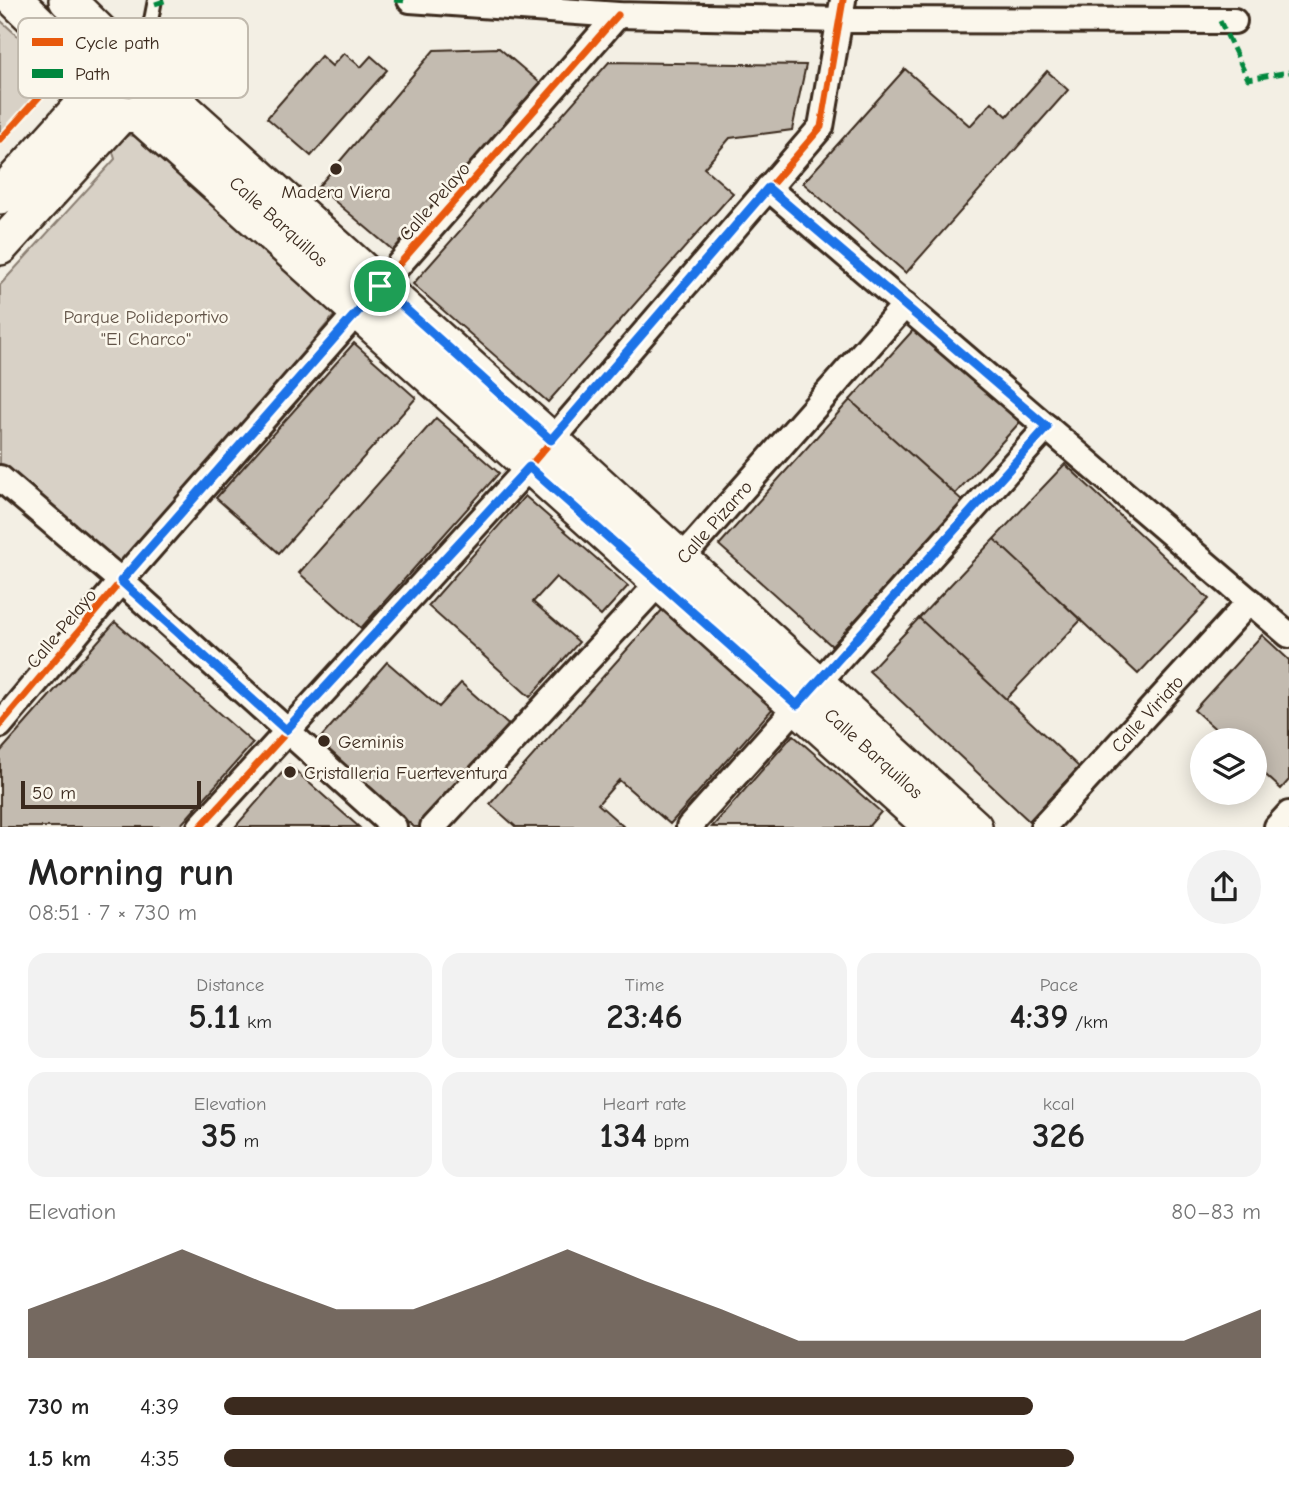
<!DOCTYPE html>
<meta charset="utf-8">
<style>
:root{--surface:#fff;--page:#f2f2f2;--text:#222;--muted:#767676;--accent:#3b2a1e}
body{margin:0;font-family:"Comic Neue",sans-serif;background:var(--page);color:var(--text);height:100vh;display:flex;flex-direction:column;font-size:26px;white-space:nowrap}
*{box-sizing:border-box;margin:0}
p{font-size:23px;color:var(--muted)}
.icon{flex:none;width:38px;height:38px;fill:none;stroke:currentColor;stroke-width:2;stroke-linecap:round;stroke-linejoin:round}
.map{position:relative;height:827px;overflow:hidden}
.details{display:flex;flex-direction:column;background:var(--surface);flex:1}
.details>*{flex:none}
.controls{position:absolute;left:1190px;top:728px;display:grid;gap:14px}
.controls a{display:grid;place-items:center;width:77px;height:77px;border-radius:50%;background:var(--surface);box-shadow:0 4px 18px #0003;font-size:35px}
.scale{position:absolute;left:21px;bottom:18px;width:180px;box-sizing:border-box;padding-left:7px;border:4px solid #3b2a1e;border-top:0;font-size:19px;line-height:24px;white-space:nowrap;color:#3b2a1e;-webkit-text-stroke:5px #fbf7ec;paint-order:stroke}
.pin{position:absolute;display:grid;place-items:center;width:60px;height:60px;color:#fff;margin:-30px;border:4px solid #fff;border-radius:50%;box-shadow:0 2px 7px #0007}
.round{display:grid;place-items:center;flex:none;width:74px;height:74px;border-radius:37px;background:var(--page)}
.head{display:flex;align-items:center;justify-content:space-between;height:119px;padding:0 28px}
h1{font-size:38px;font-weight:700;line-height:52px}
.stats{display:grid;grid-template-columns:repeat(3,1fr);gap:10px;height:119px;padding:7px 28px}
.stats div{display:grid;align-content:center;border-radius:18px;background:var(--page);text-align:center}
.stats b{font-size:35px;font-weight:700}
.stats small{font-size:19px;font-weight:400}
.stats p{font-size:19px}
.chart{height:196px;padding:14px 28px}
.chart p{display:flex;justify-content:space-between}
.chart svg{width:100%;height:126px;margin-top:7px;fill:var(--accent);opacity:.7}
ul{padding:0 28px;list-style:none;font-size:23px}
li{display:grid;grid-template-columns:112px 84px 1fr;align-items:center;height:52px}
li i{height:18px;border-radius:9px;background:var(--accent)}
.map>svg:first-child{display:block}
.green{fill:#d8d1c6;stroke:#8a7e72;stroke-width:2}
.building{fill:#c3bbb0;stroke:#3b2a1e;stroke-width:2}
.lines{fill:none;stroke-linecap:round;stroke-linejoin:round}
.service-casing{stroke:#3b2a1e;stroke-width:18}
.minor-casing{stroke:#3b2a1e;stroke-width:30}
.secondary-casing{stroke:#3b2a1e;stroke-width:40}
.service{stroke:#fbf7ec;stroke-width:12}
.minor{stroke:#fbf7ec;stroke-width:24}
.secondary{stroke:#fbf7ec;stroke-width:35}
.quiet{stroke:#00873e;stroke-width:5;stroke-dasharray:10 5;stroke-linecap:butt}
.cycleway-casing{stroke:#fbf7ec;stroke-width:11}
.cycleway{stroke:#e8590c;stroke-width:7}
.route-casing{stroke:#fff;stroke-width:14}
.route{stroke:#1a73e8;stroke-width:9}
.poi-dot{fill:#3b2a1e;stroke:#fbf7ec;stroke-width:2.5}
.labels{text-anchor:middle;stroke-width:5;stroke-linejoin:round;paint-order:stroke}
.poi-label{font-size:19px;fill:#3b2a1e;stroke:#fbf7ec;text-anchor:start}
.street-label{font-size:19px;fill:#3b2a1e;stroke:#fbf7ec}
.park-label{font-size:19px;fill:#625448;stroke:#fbf7ec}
.key{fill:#fbf7ec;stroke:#c1baae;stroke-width:2}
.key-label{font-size:19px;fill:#3b2a1e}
</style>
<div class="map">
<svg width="1289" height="827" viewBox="0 0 1289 827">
<rect width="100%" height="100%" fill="#f3efe4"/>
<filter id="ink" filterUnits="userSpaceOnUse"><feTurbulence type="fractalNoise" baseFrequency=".0143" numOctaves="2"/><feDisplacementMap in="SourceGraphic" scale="14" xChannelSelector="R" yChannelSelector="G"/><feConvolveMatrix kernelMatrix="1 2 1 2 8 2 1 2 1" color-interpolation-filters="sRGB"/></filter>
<g filter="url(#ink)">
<path class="green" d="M0,20l41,37 3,27 -1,3 -43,47z
M129,135l8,2 200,175 -218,258 -119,-106v-179l115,-126 -4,-13z"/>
<path class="building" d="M499,48l41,35 -145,169 -77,-65 116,-137z
M344,53l17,14 10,-11 16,14 -76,86 -44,-38 54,-62 11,10z
M609,62l197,3 -14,65 -62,8 -26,30 29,25 -185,209 -135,-118z
M905,69l65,57 22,-24 15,14 40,-45 21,19 -162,183 -103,-90z
M915,328l105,94 -65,72 -105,-94z
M354,343l62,55 -137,155 -63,-55z
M850,400l113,101 -131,145 -113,-101z
M436,418l63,55 -138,155 -62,-55z
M1065,464l144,135 -71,75 -144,-135z
M525,496l103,90 -27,30 -45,-39 -23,25 46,40 -49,55 -102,-91z
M994,539l87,81 -75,79 -87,-81z
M663,609l111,98 -104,117 -51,-44 -21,24 26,23h-108l-26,-23z
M919,618l160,149 -50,54 -160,-150z
M115,622l138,121 -74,84h-179v-75z
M1262,635l27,25v120l-8,9 -26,-24v-25h-27l-34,-30z
M387,662l52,45 22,-24 52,46 -88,98h-11l-97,-85z
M793,735l88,77 -13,15h-156z
M289,765l70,62h-124z"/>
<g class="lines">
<g class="service-casing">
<path id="service" d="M144,56l11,-56"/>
</g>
<g class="minor-casing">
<g id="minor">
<path d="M410,0l208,15 223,5 393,1"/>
<path d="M768,188l521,447"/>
<path d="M0,478l121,103 273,246"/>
<path d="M0,725l121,-144 497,-566"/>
<path d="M200,827l329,-360 292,-340 22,-127"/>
<path id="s1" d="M433,827l248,-268 224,-254"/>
<path d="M689,827l358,-400"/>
<path id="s2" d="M1043,827l207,-226"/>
<path d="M1277,827l12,-13"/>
</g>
</g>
<g class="secondary-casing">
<path id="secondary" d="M15,0l80,78
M67,0l53,52
M120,52c24,0 51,20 34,46 -4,6 -11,11 -16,16 -44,6 -60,-43 -18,-62z
M158,86l393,354 423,387
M138,114l794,713
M0,196l96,-106
M0,247l121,-133"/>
</g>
<use href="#service" class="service"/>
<use href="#minor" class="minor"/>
<use href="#secondary" class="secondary"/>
<path class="quiet" d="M394,0l15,1
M155,4l12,-4
M1220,21l28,58 41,-7"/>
<g class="cycleway-casing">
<path id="cycleway" d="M0,140l46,-51 2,-9 -3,-19 3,-4
M0,725l121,-144 497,-566
M200,827l329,-360 292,-340 22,-127"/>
</g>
<use href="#cycleway" class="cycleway"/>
</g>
</g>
<g class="lines" filter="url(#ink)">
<g class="route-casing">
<path id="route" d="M768,188l279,239 -250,278 -268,-238 -243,263 -165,-149 259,-295 171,154z"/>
</g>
<use href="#route" class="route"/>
</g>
<g class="poi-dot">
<circle cx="336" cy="169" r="7"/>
<circle cx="324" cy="741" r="7"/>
<circle cx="290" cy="772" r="7"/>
</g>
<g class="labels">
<g class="poi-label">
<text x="336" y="198" text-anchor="middle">Madera Viera</text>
<text x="338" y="748">Geminis</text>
<text x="304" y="779">Cristalleria Fuerteventura</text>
</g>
<g class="street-label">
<text transform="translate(434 201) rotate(-49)" y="7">Calle Pelayo</text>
<text transform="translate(279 221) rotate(42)" y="7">Calle Barquillos</text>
<text dy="7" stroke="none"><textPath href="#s1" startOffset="415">Calle Pizarro</textPath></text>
<text transform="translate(61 628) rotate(-50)" y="7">Calle Pelayo</text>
<text dy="7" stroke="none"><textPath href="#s2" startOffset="154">Calle Viriato</textPath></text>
<text transform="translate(874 753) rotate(42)" y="7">Calle Barquillos</text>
</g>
<g class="park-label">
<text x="146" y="323">Parque Polideportivo<tspan x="146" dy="22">"El Charco"</tspan></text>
</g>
</g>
<rect x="18" y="18" width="230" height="80" rx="10" class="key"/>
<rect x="32" y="38" width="31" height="8" fill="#e8590c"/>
<rect x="32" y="69" width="31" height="9" fill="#00873e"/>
<g class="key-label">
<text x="75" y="49">Cycle path</text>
<text x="75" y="80">Path</text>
</g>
</svg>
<div class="controls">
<a><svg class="icon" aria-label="layers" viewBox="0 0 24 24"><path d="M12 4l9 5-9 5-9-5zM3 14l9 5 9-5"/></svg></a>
</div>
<div class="scale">50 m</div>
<div class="pin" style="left:380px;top:286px;background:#1e9e55"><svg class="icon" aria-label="arrive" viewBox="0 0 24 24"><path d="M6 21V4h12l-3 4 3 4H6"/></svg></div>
</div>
<section class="details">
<div class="head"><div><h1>Morning run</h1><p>08:51 · 7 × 730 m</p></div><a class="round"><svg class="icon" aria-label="share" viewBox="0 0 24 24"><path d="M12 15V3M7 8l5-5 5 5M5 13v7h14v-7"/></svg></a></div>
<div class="stats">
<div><p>Distance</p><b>5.11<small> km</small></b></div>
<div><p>Time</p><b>23:46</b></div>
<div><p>Pace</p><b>4:39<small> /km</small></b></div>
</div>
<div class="stats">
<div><p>Elevation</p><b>35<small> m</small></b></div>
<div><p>Heart rate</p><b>134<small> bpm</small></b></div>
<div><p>kcal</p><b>326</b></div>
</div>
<div class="chart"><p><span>Elevation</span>80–83 m</p>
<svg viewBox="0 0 160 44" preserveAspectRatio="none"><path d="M0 44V27L10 17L20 6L30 17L40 27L50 27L60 17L70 6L80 17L90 27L100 38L110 38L120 38L130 38L140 38L150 38L160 27V44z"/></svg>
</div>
<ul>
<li><b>730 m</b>4:39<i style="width:78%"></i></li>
<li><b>1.5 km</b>4:35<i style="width:82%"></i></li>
</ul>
</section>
